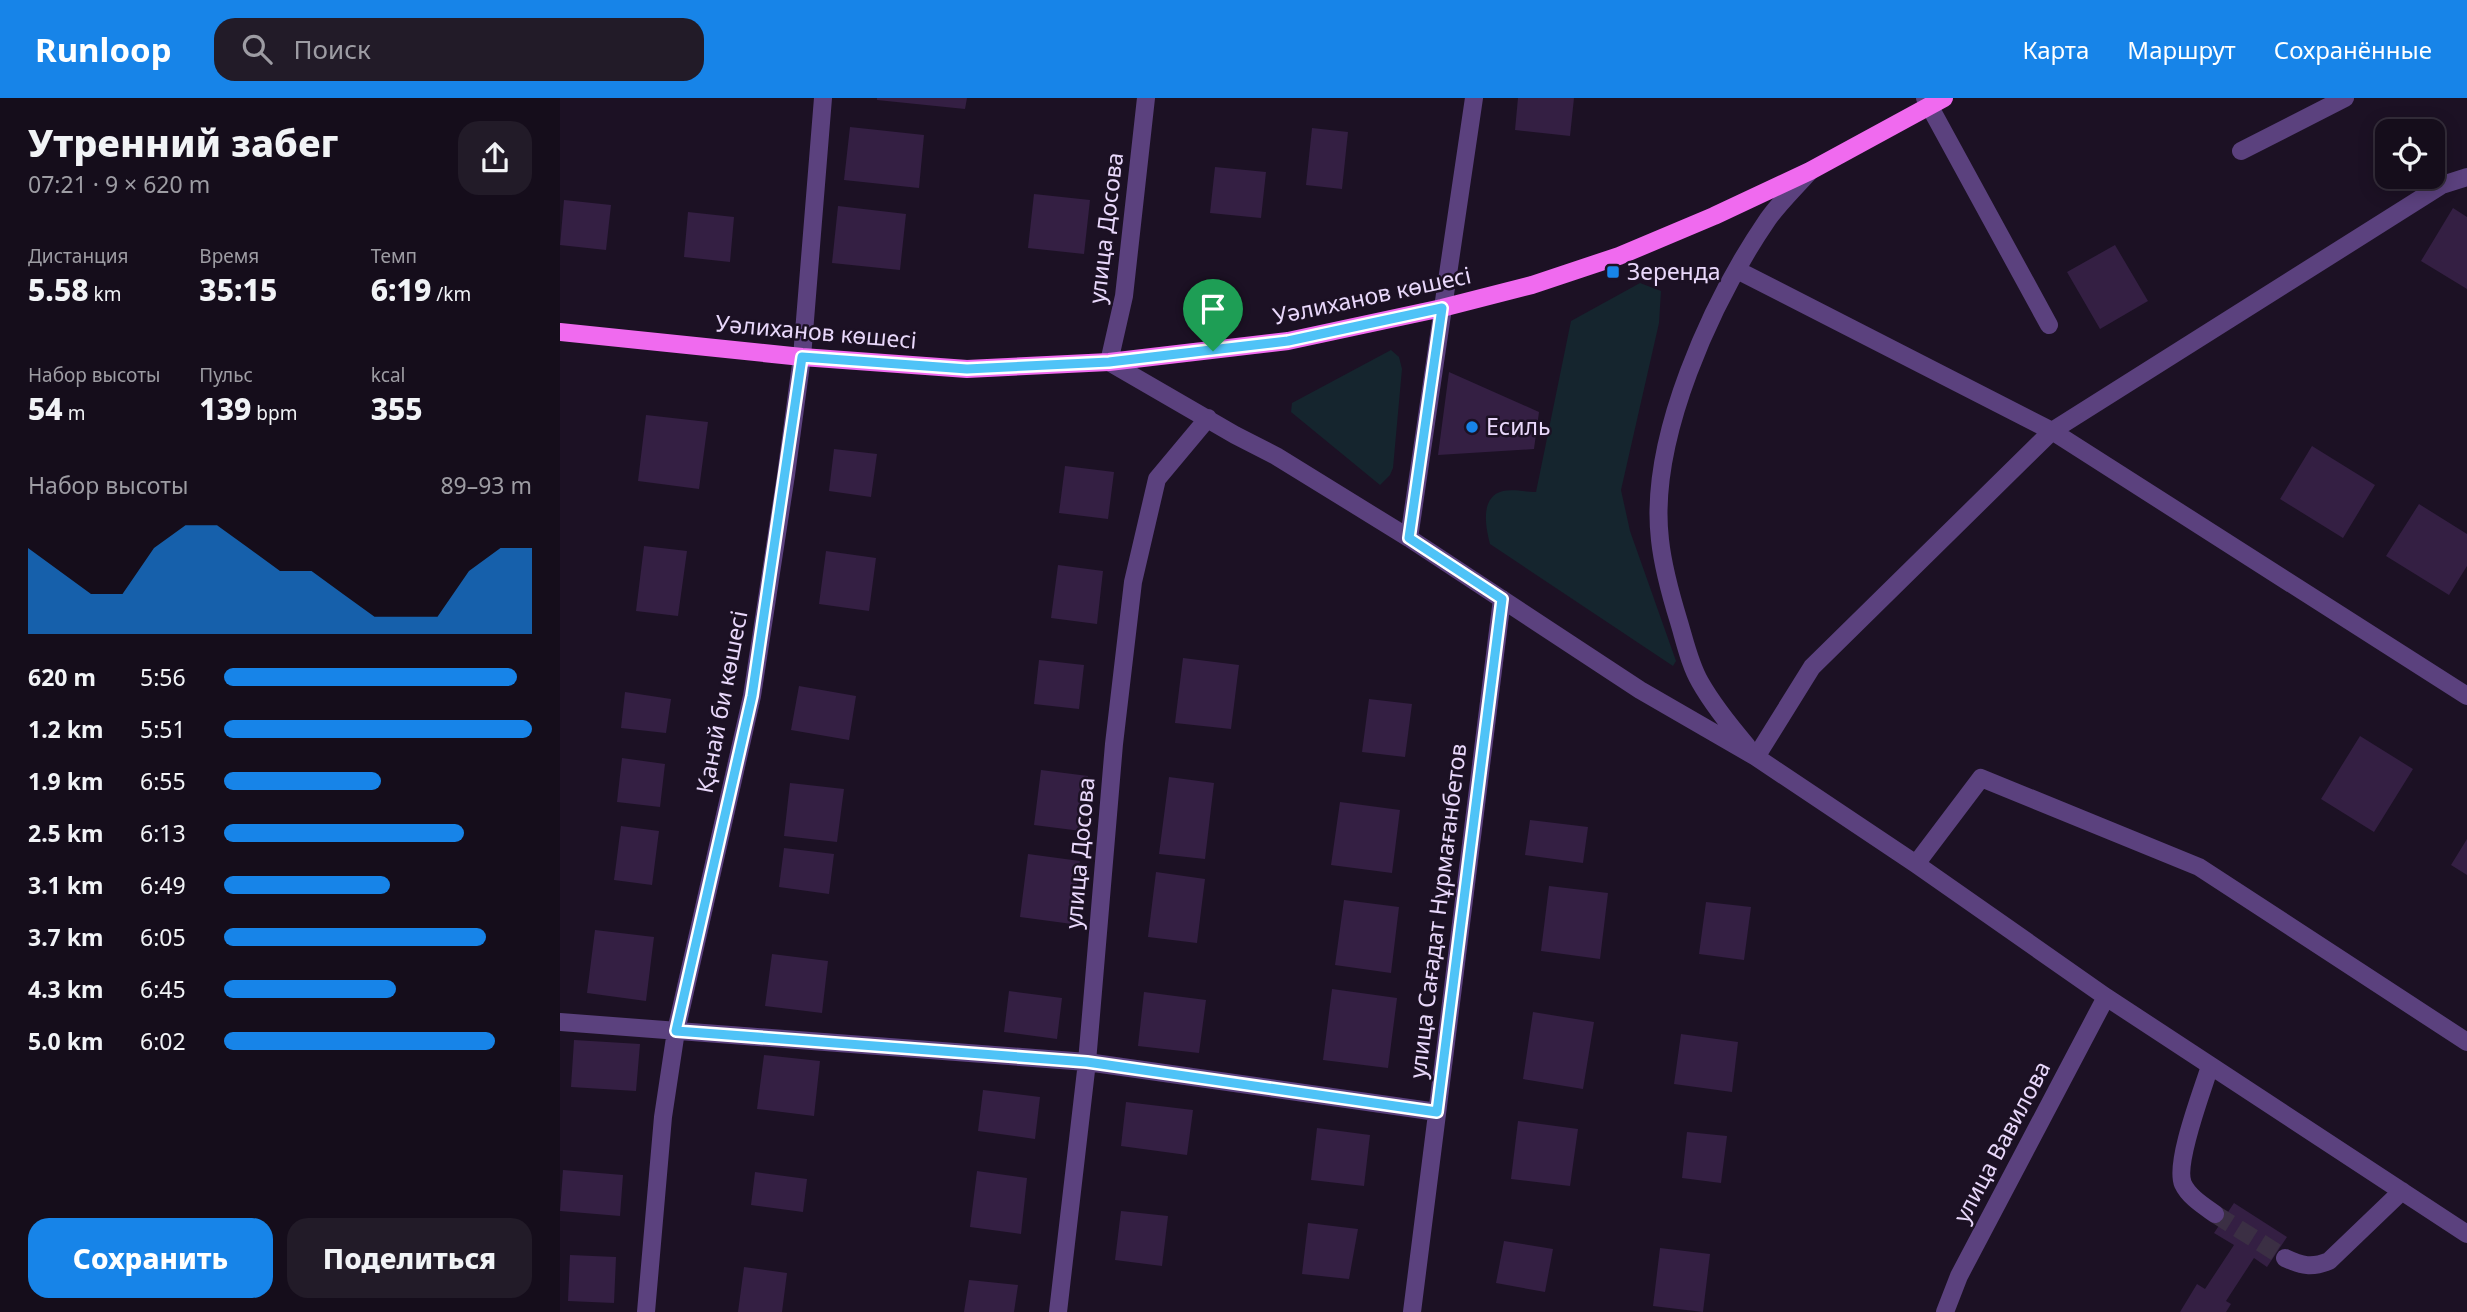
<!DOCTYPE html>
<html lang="ru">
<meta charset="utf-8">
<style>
:root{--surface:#150d1b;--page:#221b28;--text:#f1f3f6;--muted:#9d9ca3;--line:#342d3a;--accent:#1784e8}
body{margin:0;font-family:"Noto Sans",sans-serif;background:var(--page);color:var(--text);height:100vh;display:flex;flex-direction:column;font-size:26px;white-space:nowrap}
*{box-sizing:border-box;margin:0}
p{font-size:23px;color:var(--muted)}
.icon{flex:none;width:38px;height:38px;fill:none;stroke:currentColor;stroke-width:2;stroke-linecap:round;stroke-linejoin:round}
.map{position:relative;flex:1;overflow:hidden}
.panel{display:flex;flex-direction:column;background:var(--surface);width:560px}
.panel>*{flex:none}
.tools{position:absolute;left:1815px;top:21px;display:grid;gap:14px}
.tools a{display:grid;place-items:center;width:70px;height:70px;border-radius:14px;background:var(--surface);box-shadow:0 4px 18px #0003,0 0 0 2px var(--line);font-size:35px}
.pin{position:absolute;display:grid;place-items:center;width:60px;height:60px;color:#fff;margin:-72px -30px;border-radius:50% 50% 50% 0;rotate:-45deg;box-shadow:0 0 7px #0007}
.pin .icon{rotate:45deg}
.round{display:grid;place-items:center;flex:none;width:74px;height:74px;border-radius:21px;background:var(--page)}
.overview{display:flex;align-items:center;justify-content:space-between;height:119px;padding:0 28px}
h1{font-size:38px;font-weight:800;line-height:52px}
.metrics{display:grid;grid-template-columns:repeat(3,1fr);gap:10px;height:119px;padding:7px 28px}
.metrics div{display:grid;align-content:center}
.metrics b{font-size:30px;font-weight:800}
.metrics small{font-size:19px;font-weight:400}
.metrics p{font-size:19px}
.chart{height:196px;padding:14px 28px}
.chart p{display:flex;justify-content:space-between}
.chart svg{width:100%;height:126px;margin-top:7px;fill:var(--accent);opacity:.7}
.cta{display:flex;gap:14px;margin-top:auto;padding:14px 28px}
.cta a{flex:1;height:80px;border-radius:21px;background:var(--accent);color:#fff;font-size:28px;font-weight:800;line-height:80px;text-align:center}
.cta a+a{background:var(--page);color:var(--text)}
ul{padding:0 28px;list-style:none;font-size:23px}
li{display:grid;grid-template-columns:112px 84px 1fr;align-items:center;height:52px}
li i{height:18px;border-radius:9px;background:var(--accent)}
header{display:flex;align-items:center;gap:42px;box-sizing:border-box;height:98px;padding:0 35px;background:var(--accent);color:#fff}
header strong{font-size:33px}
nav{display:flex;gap:38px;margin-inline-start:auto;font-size:24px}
.search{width:490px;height:63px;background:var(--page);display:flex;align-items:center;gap:18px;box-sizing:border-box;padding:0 24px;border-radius:21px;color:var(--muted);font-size:26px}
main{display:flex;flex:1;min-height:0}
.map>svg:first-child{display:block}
.green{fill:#15252e}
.building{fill:#341f43}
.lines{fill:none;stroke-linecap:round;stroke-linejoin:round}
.minor-tunnel{stroke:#3b2f44;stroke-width:18;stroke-dasharray:18 9;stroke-linecap:butt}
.minor{stroke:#5b417e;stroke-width:18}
.major{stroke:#f06aef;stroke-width:18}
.route-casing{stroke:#fff;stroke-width:14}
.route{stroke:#4fc3f7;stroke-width:9}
.poi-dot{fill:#1784e8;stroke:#1c1124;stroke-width:2.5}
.labels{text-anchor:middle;stroke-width:5;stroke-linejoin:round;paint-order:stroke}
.street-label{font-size:23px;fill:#e9d8fb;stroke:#1c1124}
.poi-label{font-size:23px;fill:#e9d8fb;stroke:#1c1124;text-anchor:start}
</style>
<header>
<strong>Runloop</strong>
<div class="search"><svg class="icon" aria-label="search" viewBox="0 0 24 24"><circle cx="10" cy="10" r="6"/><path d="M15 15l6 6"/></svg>Поиск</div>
<nav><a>Карта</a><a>Маршрут</a><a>Сохранённые</a></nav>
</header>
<main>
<section class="panel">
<div class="overview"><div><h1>Утренний забег</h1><p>07:21 · 9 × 620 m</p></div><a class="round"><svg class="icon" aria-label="share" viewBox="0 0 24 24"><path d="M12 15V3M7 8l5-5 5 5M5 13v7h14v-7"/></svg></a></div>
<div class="metrics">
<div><p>Дистанция</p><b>5.58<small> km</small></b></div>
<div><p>Время</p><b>35:15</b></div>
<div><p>Темп</p><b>6:19<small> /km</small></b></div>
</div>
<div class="metrics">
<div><p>Набор высоты</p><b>54<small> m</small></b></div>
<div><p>Пульс</p><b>139<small> bpm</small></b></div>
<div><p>kcal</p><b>355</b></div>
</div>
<div class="chart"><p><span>Набор высоты</span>89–93 m</p>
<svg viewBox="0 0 160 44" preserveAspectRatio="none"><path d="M0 44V14L10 22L20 30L30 30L40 14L50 6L60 6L70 14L80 22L90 22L100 30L110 38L120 38L130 38L140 22L150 14L160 14V44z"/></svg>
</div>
<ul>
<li><b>620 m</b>5:56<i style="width:95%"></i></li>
<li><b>1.2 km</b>5:51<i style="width:100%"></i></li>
<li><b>1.9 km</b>6:55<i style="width:51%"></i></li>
<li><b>2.5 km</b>6:13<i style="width:78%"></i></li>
<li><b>3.1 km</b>6:49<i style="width:54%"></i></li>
<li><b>3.7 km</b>6:05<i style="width:85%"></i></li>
<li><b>4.3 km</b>6:45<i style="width:56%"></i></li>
<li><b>5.0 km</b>6:02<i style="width:88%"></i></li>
</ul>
<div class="cta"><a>Сохранить</a><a>Поделиться</a></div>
</section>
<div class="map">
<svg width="1907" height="1214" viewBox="0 0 1907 1214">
<rect width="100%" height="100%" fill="#1c1124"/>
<path class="green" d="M1080,185l21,8 -2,32 -38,167 9,41 46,130 -3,5 -183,-122c-4,-16 -11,-47 13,-53 10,-2 23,1 33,1l35,-171z
M831,252l8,7 3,12 -9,99 -3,7 -10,10 -89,-73 1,-9z"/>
<path class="building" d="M317,0h90l-2,11 -88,-9z
M958,0h56l-4,38 -55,-6z
M290,29l74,8 -5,53 -75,-8z
M752,30l36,4 -6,57 -36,-4z
M655,69l51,5 -5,46 -51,-5z
M474,96l56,6 -6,54 -56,-6z
M4,102l47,5 -5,45 -46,-5z
M278,108l68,8 -6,56 -68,-7z
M1893,110l14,9v72l-46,-28z
M128,114l46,5 -4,45 -46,-5z
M1555,147l33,56 -48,28 -33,-57z
M889,274l90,40 -5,37 -96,6z
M86,317l62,7 -9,67 -61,-8z
M1752,348l63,39 -32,53 -63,-39z
M274,351l43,5 -6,43 -42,-6z
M505,368l49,6 -6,47 -49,-6z
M1859,406l48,30v32l-18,29 -63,-39z
M84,448l43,5 -9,65 -42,-5z
M266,453l50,7 -7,53 -50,-7z
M498,467l45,6 -6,53 -46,-6z
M623,560l56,7 -8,64 -56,-6z
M479,562l45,5 -5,44 -45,-5z
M239,588l57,10 -7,44 -58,-10z
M65,594l46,7 -5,34 -45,-5z
M809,601l43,5 -7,53 -43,-5z
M1800,638l53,33 -39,63 -53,-33z
M62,660l43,6 -5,43 -43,-5z
M481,672l47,6 -7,55 -47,-6z
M609,679l45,6 -9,76 -46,-5z
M230,685l54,6 -7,53 -53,-6z
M780,704l60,8 -8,63 -61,-8z
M970,722l58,7 -5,36 -58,-8z
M61,728l38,5 -7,54 -38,-5z
M1907,741v36l-16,-10z
M224,750l50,6 -5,40 -50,-7z
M468,756l52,7 -8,63 -52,-7z
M596,774l49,7 -8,64 -49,-6z
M989,788l59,7 -8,66 -59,-8z
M784,802l55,7 -8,66 -56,-8z
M1146,804l45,5 -7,53 -45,-6z
M35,832l59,7 -8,64 -59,-8z
M212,856l56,7 -6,52 -57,-7z
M772,891l65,9 -9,70 -65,-8z
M449,893l53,7 -5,41 -53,-7z
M584,894l62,8 -7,53 -61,-7z
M973,914l61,10 -11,67 -60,-10z
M1121,936l57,8 -6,50 -58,-8z
M14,942l66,4 -4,47 -65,-4z
M204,957l56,6 -6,55 -57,-7z
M423,992l57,7 -5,42 -57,-8z
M566,1004l67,8 -6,45 -66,-9z
M958,1023l60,8 -8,57 -59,-7z
M757,1030l53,7 -6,51 -53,-6z
M1127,1034l40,4 -6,47 -39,-5z
M3,1072l60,5 -3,41 -60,-5z
M417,1073l50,7 -6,56 -51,-7z
M195,1074l52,7 -4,33 -52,-7z
M1674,1105l53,34 -20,30 -13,-9 -28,43 5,3 -5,8h-46l17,-28 8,5 29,-44 -20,-12z
M561,1113l47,5 -6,50 -47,-6z
M748,1125l50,6 -9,50 -47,-5z
M944,1143l49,8 -8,43 -49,-9z
M1100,1150l50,6 -7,58 -50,-6z
M10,1157l46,2 -2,46 -46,-2z
M184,1169l43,6 -5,39h-44z
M409,1182l49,5 -4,27h-50z"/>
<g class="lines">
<path class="minor-tunnel" d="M1655,1116l70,44"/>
<path class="minor" d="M586,0l-22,198 -15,66 126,73 41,21 133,82 231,152 116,67 160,107 190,133 361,237
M1365,0l124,227
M1681,53l104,-53
M1177,172l315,161 415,265
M849,440l65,-440
M1187,648c-17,-20 -34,-41 -47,-64 -10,-17 -15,-40 -21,-60 -8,-26 -16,-54 -19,-82 -12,-101 52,-239 108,-321 12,-17 28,-32 42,-48
M1196,659l56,-90 240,-236 390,-246 25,-8
M1356,766l65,-86 218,89 268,175
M0,924l527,40 350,50
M1650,968c-7,23 -36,97 -27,118 6,13 21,22 32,30
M1725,1160c17,8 27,10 44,3l73,-70
M86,1214l17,-195 13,-86 76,-335 34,-221 16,-118 21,-259
M498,1214l29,-250 27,-318 19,-162 24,-103 51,-61
M852,1214l90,-713
M1385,1214l14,-36 147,-279"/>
<path class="major" d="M0,234l242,25 165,12 142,-7 179,-21 154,-33 90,-23 87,-29 95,-40 96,-45 134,-73"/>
</g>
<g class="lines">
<g class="route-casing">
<path id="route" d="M882,210l-33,230 93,61 -65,513 -350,-50 -411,-31 76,-335 50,-339 165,12 142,-7 179,-21z"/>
</g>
<use href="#route" class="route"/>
</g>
<g class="poi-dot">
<rect x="1046" y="167" width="14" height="14" rx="3.5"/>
<circle cx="912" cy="329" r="7"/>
</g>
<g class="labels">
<g class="street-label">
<text transform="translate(546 130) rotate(-83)" y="8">улица Досова</text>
<text transform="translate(812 198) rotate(-12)" y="8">Уәлиханов көшесі</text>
<text transform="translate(256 234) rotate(5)" y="8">Уәлиханов көшесі</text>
<text transform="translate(162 604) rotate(-79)" y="8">Қанай би көшесі</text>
<text transform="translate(520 755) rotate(-85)" y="8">улица Досова</text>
<text transform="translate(878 813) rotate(-83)" y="8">улица Сағадат Нұрмағанбетов</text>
<text transform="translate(1442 1044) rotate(-62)" y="8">улица Вавилова</text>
</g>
<g class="poi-label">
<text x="1067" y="182">Зеренда</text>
<text x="926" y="337">Есиль</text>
</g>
</g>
</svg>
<div class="tools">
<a><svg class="icon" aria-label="locate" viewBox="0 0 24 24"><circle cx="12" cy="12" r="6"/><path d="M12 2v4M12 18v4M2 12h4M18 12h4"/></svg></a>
</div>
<div class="pin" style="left:653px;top:253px;background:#1e9e55"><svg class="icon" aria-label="arrive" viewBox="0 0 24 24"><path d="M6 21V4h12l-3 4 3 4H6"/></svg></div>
</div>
</main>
